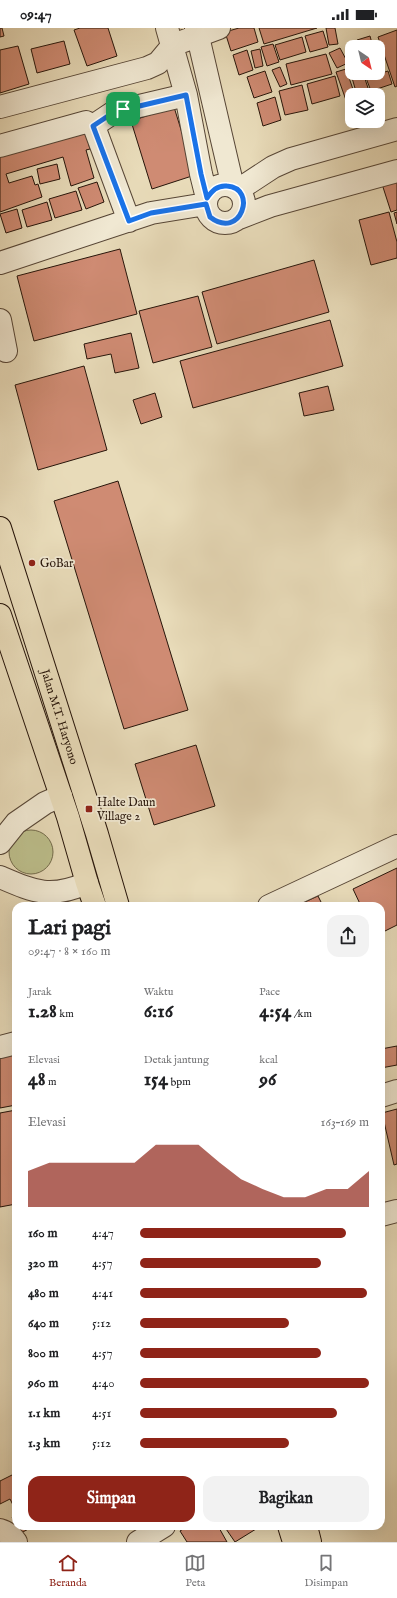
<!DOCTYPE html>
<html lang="id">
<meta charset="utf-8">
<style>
:root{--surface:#fff;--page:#f2f2f2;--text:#202124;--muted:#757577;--line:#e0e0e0;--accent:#8f2418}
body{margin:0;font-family:"IM FELL English",serif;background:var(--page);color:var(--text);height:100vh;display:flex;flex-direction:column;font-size:15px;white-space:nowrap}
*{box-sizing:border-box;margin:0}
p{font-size:13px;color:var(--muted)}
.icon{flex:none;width:22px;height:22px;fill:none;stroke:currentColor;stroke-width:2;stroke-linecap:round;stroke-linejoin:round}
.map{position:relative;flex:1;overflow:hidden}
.sheet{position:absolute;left:12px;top:874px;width:373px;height:628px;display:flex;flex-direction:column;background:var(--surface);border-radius:12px;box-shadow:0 4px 16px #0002}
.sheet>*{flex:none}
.needle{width:26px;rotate:145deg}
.tools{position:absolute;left:345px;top:12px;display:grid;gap:8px}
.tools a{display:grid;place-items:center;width:40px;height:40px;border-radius:8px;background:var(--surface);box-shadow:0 4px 16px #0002;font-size:20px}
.pin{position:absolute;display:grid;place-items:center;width:34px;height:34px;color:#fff;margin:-17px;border-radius:8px;box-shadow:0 2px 6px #0006}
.round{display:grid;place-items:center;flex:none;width:42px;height:42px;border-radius:12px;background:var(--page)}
.overview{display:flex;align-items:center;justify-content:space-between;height:68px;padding:0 16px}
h1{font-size:22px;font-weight:700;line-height:30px}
.stats{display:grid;grid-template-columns:repeat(3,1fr);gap:6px;height:68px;padding:4px 16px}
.stats div{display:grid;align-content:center}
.stats b{font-size:20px;font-weight:700}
.stats small{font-size:11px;font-weight:400}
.stats p{font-size:11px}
.chart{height:112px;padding:8px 16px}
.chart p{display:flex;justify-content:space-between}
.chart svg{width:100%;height:72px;margin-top:4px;fill:var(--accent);opacity:.7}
.button{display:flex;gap:8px;margin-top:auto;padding:8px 16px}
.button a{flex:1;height:46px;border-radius:12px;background:var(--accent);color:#fff;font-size:16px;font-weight:700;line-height:46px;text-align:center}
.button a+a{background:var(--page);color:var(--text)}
ul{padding:0 16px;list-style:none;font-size:13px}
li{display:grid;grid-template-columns:64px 48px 1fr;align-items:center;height:30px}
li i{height:10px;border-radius:5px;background:var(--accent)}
.status{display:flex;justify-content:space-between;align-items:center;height:28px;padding:0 20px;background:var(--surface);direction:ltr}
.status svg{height:11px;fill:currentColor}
.tabs{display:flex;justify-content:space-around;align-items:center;height:56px;border-top:1px solid var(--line);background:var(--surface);font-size:11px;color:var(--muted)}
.tabs a{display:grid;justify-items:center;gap:2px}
.tabs .active{color:var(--accent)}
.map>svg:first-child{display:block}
.green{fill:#bcbe8b;stroke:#726a4a}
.building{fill:#cf8b73;stroke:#27150a}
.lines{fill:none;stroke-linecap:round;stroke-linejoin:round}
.minor-casing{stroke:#574636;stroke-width:24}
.major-casing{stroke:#27150a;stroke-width:24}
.minor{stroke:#f0e8d2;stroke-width:22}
.major{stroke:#e8dbb9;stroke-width:22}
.route-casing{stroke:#fff;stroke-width:8}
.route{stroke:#1a73e8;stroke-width:5}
.poi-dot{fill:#8f2418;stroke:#f0e8d2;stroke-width:1.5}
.labels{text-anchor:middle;stroke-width:3.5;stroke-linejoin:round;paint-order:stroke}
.poi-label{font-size:12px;fill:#27150a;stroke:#f0e8d2;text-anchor:start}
.street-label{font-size:12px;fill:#27150a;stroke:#f0e8d2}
</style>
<div class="status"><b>09:47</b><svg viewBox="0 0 49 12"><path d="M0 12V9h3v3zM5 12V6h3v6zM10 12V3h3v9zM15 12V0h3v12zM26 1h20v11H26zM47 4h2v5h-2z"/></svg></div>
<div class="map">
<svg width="397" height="1514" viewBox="0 0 397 1514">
<rect width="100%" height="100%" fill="#e8dbb9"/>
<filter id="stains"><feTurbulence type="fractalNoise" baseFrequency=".005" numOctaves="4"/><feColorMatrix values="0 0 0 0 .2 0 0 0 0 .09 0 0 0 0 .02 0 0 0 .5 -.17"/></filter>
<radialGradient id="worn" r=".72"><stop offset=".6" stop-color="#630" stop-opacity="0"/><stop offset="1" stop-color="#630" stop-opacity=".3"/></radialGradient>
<path class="green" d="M9 824a22 22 0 1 1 44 0a22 22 0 1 1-44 0Z"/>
<path class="building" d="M0,0h2l2,8 -4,1z
M80,0h28l9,28 -30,10 -13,-36z
M239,0h15l4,14 -27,9 -6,-19z
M259,0h58l-53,16z
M326,0h9l3,16 -9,1z
M397,2v56l-2,1 -17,-50z
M323,3l5,16 -18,5 -5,-16z
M370,8l3,11h-14l-2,-7z
M302,9l4,15 -26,8 -5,-15z
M64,13l6,23 -33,9 -6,-24z
M353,14l2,5h-3v10l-5,-12z
M273,16l6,18 -12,4 -6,-19z
M18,18l11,38 -29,9v-43z
M340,20l8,15 -11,5 -8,-15z
M260,21l3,17 -8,2 -4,-17z
M247,22l6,20 -14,5 -6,-20z
M326,26l6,20 -41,11 -5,-21z
M280,39l7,17 -7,3 -8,-17z
M346,41l9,26h-3v6l-5,2 -11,-31z
M352,42v3h11l7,21 -13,1 -7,-24z
M265,43l7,21 -18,6 -7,-21z
M388,43l4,13 -21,7 -5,-13z
M335,48l5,20 -28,8 -5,-20z
M302,57l6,25 -23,5 -6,-24z
M275,69l6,23 -18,6 -6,-23z
M174,79l21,68 -43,14 -21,-68z
M84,99l6,22 -4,1 8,28 -23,8 -8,-29 -57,17 3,9 23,-7 3,9 3,-1 4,13 -42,15v-59z
M57,136l3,15 -20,5 -3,-15z
M397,151v31l-6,2 -9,-28z
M97,154l7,20 -18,7 -8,-21z
M76,163l6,19 -27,8 -6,-19z
M47,174l5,18 -25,7 -5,-17z
M17,181l5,19 -16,5 -6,-19z
M389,184l8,30v16l-26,7 -12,-45z
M397,184v12l-3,-11z
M120,221l17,65 -103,27 -17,-65z
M314,232l15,52 -112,32 -15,-52z
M198,268l14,51 -59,16 -14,-52z
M330,292l13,46 -150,42 -13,-47z
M131,305l8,35 -24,5 -4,-19 -24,5 -3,-15z
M84,338l23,84 -69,20 -23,-85z
M328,358l6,24 -30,6 -5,-23z
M155,365l7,24 -21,7 -8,-24z
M118,453l70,229 -64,19 -70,-228z
M196,717l19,61 -61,19 -19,-61z
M397,840v57l-16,8v-27h-20l-8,-17z
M318,868l5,10h-27z
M397,1018v19l-16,3v-19z
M16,1024v53l-16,3v-53z
M397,1081v55l-3,1 -12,-52z
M16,1082v94l-16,3v-94z
M16,1445v36h-1l-5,-10 -10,5v-23z
M16,1487v9l-4,-7z
M17,1498h17l-13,7z
M188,1498h30l9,16h-40l-7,-11z
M224,1498h31l1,3 -21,13z"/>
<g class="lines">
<g class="minor-casing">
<path id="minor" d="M167,0l19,67 15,79 6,24
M196,0l37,159
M0,79l147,-39 11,-5 15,-18 46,-17
M93,98l21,-14 72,-17
M0,118l86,-24 7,4 2,3 34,92
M206 176a19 19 0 1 1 38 0a19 19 0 1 1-38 0Z
M238,162l35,-23 18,-8 106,-30
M239,190l31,-12 127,-35
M0,235l151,-50 55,-9
M0,292l6,31
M0,815l16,-20 29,-20 16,-7
M0,849c35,15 50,22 87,6
M269,878l128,-60
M0,1019l16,-4
M381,1068l16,-5
M381,1187l16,-4
M0,1502c7,2 12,6 16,12
M138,1514l26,-16"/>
</g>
<g class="major-casing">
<g id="major">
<path id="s1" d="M0,500l97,306 21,72"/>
<path d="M0,587l68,202 19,66 8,23"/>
<path d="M289,1498l5,16"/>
<path d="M306,1498l4,16"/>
</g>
</g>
<use href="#minor" class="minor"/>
<use href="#major" class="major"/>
</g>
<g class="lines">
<g class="route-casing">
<path id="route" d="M186,67l15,79 6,24c5,-7 10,-13 20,-12 31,2 14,55 -17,31l-4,-13 -55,9 -22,8 -36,-95 21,-14z"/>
</g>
<use href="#route" class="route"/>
</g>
<g class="poi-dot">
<circle cx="32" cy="535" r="4"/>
<rect x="85" y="777" width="8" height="8" rx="2"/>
</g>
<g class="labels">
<g class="poi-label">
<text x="40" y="539">GoBar</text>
<text x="97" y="778">Halte Daun<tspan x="97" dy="14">Village 2</tspan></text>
</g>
<g class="street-label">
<text dy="4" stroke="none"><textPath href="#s1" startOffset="198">Jalan M.T. Haryono</textPath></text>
</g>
</g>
<rect width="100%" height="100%" filter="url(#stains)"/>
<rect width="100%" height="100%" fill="url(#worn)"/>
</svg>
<div class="tools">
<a><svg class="needle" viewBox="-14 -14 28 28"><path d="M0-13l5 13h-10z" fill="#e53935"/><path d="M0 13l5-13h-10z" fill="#757577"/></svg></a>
<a><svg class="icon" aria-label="layers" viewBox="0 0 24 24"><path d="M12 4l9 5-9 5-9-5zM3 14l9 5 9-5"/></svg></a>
</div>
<div class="pin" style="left:123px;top:81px;background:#1e9e55"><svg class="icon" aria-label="arrive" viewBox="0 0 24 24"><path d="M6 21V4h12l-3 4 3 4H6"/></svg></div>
<section class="sheet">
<div class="overview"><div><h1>Lari pagi</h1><p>09:47 · 8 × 160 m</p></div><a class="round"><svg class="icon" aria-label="share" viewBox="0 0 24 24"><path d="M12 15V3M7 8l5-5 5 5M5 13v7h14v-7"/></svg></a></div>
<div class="stats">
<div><p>Jarak</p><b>1.28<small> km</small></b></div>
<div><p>Waktu</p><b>6:16</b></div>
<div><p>Pace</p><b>4:54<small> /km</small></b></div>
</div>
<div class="stats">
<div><p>Elevasi</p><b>48<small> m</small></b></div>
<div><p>Detak jantung</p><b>154<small> bpm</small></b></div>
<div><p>kcal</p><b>96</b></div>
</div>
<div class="chart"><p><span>Elevasi</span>163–169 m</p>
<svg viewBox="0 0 160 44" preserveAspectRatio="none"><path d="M0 44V22L10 17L20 17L30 17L40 17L50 17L60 6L70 6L80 6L90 17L100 27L110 33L120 38L130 38L140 33L150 33L160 22V44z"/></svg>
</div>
<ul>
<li><b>160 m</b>4:47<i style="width:90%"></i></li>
<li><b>320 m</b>4:57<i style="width:79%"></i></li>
<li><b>480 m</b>4:41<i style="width:99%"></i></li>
<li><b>640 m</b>5:12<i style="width:65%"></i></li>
<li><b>800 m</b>4:57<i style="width:79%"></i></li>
<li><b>960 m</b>4:40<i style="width:100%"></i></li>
<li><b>1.1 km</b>4:51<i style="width:86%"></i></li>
<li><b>1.3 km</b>5:12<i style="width:65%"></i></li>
</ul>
<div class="button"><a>Simpan</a><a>Bagikan</a></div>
</section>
</div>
<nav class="tabs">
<a class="active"><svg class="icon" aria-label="home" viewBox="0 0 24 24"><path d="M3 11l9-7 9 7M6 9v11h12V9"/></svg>Beranda</a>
<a><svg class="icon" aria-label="map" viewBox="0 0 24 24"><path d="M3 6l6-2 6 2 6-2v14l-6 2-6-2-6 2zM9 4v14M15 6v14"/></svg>Peta</a>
<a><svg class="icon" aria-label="saved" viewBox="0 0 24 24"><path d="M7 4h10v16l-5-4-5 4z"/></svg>Disimpan</a>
</nav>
